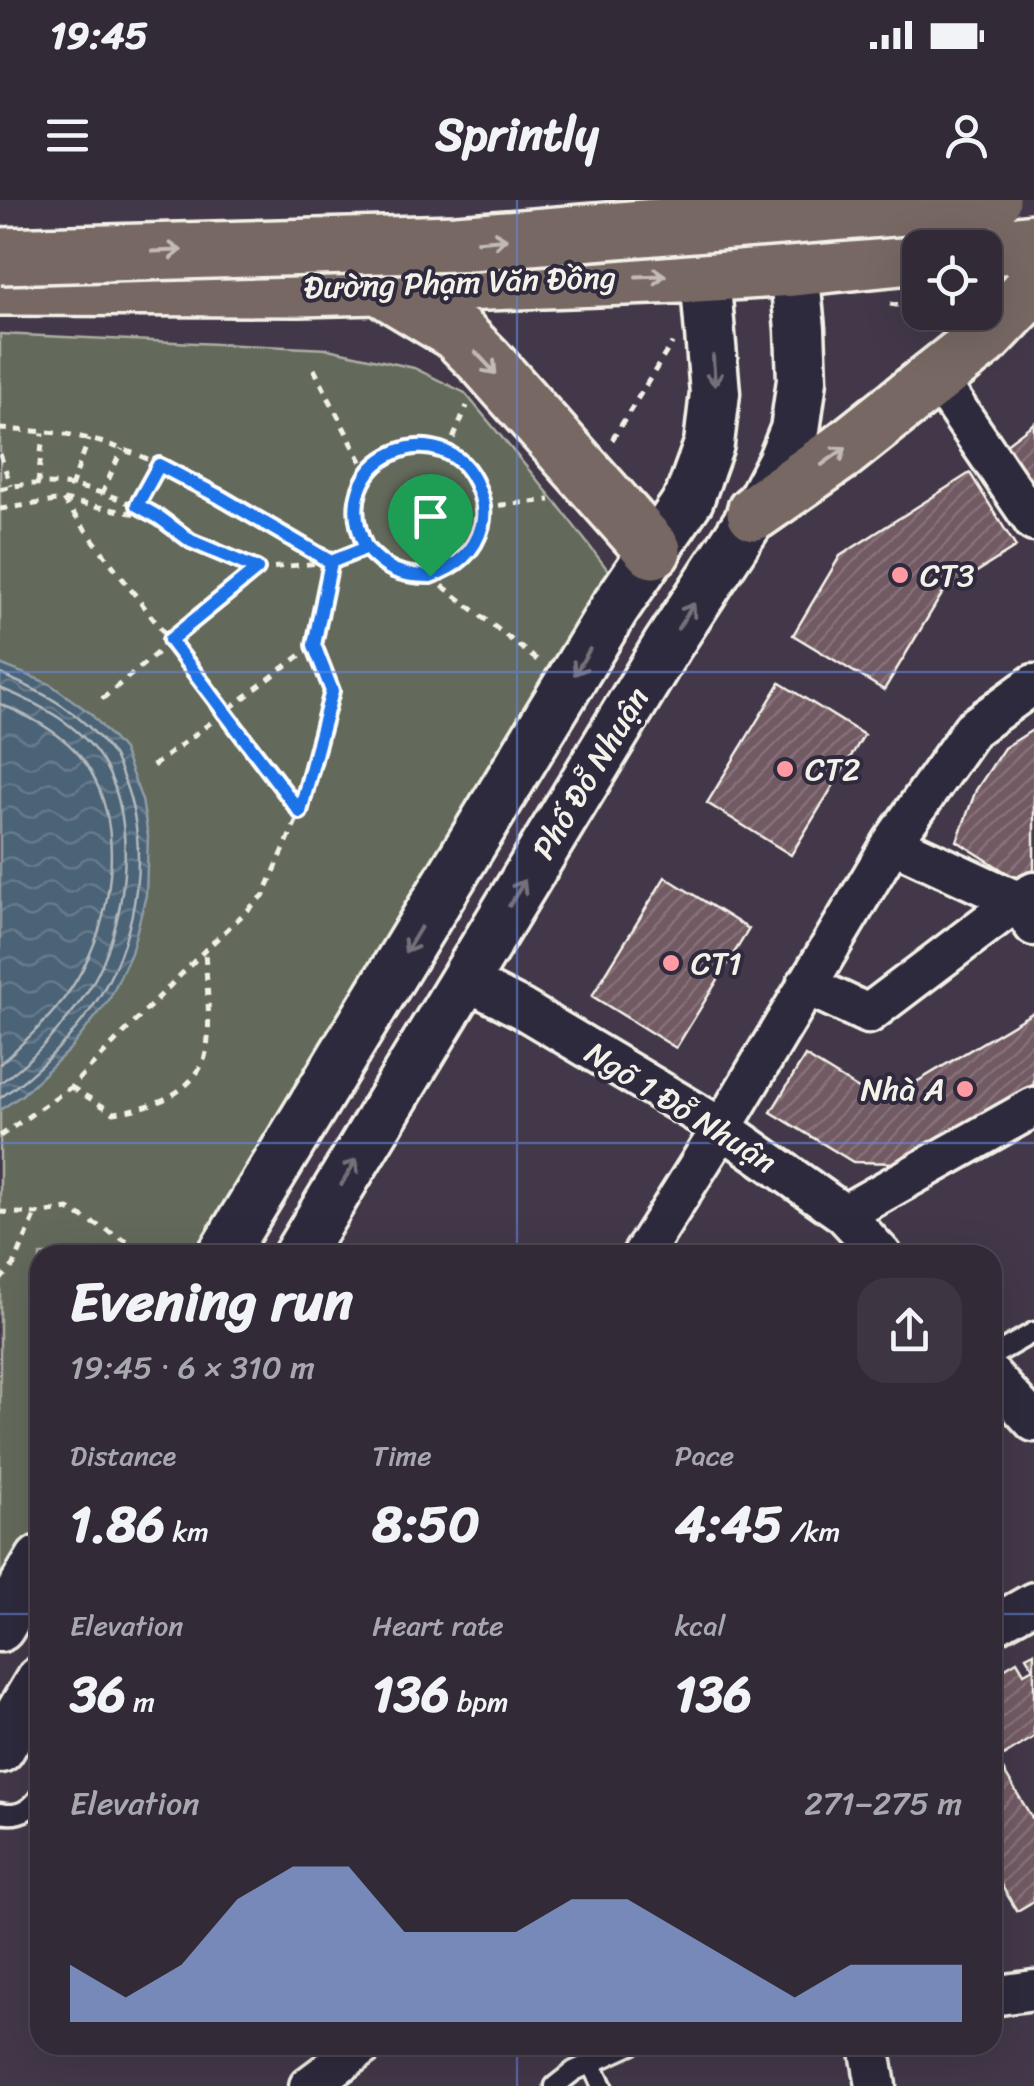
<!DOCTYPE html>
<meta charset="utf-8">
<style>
:root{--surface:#322a37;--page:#3d3642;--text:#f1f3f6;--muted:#a8a7ad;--line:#4d4652;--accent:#95b2f1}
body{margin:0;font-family:Sriracha,sans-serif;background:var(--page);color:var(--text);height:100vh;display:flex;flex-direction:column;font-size:38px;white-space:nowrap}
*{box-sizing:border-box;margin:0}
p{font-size:32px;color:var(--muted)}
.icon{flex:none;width:55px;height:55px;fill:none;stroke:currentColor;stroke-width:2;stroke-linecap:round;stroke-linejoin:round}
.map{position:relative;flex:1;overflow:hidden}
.details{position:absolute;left:30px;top:1045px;width:972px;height:810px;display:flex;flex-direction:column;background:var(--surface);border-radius:30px;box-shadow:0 10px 40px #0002,0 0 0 2px var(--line)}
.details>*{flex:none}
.tools{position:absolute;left:902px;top:30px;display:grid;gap:20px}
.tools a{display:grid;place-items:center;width:100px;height:100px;border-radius:20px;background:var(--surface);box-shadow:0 10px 40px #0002,0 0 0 2px var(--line);font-size:50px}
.pin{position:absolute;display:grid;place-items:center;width:85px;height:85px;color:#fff;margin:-102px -42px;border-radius:50% 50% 50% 0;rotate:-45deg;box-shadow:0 0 10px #0007}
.pin .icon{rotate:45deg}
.round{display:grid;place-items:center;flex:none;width:105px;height:105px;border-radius:30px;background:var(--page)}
.overview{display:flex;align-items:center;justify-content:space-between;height:170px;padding:0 40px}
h1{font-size:55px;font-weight:700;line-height:75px}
.stats{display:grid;grid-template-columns:repeat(3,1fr);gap:15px;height:170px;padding:10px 40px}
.stats div{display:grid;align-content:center}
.stats b{font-size:50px;font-weight:700}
.stats small{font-size:28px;font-weight:400}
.stats p{font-size:28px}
.chart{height:280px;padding:20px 40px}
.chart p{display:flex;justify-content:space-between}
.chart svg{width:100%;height:180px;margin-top:10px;fill:var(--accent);opacity:.7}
.status{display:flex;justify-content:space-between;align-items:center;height:70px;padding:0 50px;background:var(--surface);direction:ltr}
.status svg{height:28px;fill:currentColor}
header{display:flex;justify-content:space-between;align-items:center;height:130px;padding:0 40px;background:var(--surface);font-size:45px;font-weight:700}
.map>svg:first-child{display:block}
.park{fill:#646a5c;stroke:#acaea2;stroke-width:2.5}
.water{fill:url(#water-waves);stroke:#8f9ca4;stroke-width:2.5}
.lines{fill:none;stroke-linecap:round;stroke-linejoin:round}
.shore{stroke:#b1b8bb;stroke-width:2.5}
.building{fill:url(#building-hatch);stroke:#f4f1e8;stroke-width:2.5}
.service-casing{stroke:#f4f1e8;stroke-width:25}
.minor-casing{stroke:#f4f1e8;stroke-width:45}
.tertiary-casing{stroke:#f4f1e8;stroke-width:55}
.primary-casing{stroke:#f4f1e8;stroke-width:62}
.path{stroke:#f4f1e8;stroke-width:5;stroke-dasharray:8 8;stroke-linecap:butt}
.service{stroke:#2f2a3d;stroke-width:18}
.minor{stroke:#2f2a3d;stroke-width:38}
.tertiary{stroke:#2f2a3d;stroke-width:48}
.primary{stroke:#776864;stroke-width:55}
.motorway-bridge-casing{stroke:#f4f1e8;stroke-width:62;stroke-linecap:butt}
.motorway-bridge{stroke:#776864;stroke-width:55}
.oneway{stroke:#c2bab3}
.oneway2{stroke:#747079}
.route-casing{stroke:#fff;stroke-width:20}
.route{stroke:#1a73e8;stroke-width:12}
.grid{fill:none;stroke:#6887de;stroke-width:2.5;stroke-opacity:0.55}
.poi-dot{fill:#ff9aa2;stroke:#2f2a3d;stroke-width:4}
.labels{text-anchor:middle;stroke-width:8;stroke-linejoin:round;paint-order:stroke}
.street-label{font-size:32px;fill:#f4f1e8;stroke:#2f2a3d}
.poi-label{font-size:32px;fill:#f4f1e8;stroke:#2f2a3d;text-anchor:start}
</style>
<div class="status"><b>19:45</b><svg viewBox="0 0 49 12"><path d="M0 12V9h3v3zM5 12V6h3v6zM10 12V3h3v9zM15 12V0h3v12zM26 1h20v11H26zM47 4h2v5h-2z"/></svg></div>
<header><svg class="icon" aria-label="menu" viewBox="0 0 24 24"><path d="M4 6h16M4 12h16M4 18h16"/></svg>Sprintly<svg class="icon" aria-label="person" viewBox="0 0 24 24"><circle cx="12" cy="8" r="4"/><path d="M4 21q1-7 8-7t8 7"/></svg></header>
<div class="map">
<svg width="1034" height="1886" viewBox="0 0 1034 1886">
<defs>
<pattern id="water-waves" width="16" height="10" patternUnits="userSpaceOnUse" patternTransform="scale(2.5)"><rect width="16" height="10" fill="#4c6377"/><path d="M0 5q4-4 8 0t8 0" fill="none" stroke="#667a8a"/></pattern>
<pattern id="building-hatch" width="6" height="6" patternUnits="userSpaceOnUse" patternTransform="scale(2.5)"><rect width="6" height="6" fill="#725a64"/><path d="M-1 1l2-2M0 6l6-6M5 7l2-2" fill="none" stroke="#87727a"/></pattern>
</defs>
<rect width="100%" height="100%" fill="#433849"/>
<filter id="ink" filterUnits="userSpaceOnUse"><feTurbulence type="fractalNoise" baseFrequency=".01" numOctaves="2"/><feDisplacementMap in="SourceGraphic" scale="20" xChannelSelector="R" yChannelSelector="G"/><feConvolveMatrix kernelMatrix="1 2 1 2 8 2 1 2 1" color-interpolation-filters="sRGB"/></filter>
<g filter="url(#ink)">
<path class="park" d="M0,134l328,15 86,19 51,25 93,112 53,69 -409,681h-162v270l-40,66z"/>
<path class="water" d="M0,464l50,20 40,29 33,37 19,50 6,36 -2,59 -15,58 -22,47 -39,49 -48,46 -22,15z"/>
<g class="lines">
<path class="shore" d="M0,474c47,20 80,37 111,78 6,8 9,18 13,28 26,68 14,151 -23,214 -23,38 -64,79 -101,104
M0,488c39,16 81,37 103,74 37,62 23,168 -14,227 -21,32 -57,72 -89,94
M0,504c34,14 72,34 91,68 34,62 21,148 -14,207 -19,33 -49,59 -77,85"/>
</g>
<path class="building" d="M1034,223v70l-33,-45z
M970,273l46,74 -74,47 -58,96 -91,-55 47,-79z
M780,483l84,52 -73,120 -84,-52z
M1034,529v142l-16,9 -61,-39 19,-51 28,-42z
M665,677l84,52 -73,119 -84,-52z
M1034,812v72l-132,79 -49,-1 -82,-50 34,-56 70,43 21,-5z
M1034,1452v85l-37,23 37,61v80l-17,10 -25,-41v-194l25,-15 7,12 9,-5 -7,-12z"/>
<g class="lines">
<g class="service-casing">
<path id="service" d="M992,1156l42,-24
M21,1522l19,28
M0,1613c17,4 30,-2 40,-17
M591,1863l11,23
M555,1886l19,-15 57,-26"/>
</g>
<g class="minor-casing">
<path id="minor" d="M935,176l99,146
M892,643l125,58 17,25
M465,780l57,29 200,119 122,86 38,41
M806,785l62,29 149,-113 17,-9
M844,1014l190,-107
M642,1055l80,-127 170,-285 80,-114 62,-45
M992,1176l42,46
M992,1426l42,-24
M992,1796l42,-6
M869,1845l7,41
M309,1886l55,-41"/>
</g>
<g class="tertiary-casing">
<path id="tertiary" d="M222,1055l392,-646 75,-110 20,-55 6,-51 -10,-119
M298,1055l369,-609 93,-142 22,-42 13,-32 7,-50 -2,-51 -6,-61
M0,1427l40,-67
M0,1548l40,-67"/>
</g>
<g class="primary-casing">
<path id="primary" d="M985,48l49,-6
M379,86l78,47 29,29 167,188
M0,87l299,1 80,-2 301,-11 114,-7 126,-13
M755,312l86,-60 141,-112 52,-54"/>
</g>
<path class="path" d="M890,104l30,5
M314,169l53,104
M0,229c28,2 58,2 85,9 88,21 166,78 243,122
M612,240l60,-97
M355 312a64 64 0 1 1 128 0a64 64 0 1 1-128 0Z
M447,253l20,-47
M0,254l11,32
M38,284l5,-51
M71,287l18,-48
M0,289c62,-16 131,7 181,44
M102,294l20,-45
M63,300l237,312
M137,305l22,-40
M483,307l67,-7
M0,309l63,-9 73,14 121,55 74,-7 34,-14
M430,376l107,84
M102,499l155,-130
M153,566l161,-121
M71,887l43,26c34,-5 75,-17 90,-53 9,-25 2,-82 1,-110
M0,936l71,-49 134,-137 59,-55 36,-83 33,-121 -19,-46 17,-83
M0,1012l36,2 32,-5 83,46
M0,1080l14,-15 22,-51"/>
<use href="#service" class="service"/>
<use href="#minor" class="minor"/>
<use href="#tertiary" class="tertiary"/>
<use href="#primary" class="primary"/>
<g class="motorway-bridge-casing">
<path id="motorway-bridge" d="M0,56l457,-13 535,-43"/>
</g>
<use href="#motorway-bridge" class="motorway-bridge"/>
</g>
<defs><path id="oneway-shaft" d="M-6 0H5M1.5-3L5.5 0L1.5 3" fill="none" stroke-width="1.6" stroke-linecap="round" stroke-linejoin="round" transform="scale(2.5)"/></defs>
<g class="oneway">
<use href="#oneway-shaft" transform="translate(492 40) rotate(-5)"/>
<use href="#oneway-shaft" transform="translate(167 51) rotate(-2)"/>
<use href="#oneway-shaft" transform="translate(651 76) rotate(-2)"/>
<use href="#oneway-shaft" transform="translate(486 163) rotate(47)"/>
<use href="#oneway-shaft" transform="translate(834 256) rotate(-36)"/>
</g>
<g class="oneway2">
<use href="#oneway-shaft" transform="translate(714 171) rotate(86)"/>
<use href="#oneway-shaft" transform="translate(686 416) rotate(-57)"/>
<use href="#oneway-shaft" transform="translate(582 462) rotate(121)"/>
<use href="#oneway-shaft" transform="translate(517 693) rotate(-59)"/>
<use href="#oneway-shaft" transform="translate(413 740) rotate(121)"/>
<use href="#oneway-shaft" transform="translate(349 972) rotate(-59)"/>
</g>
</g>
<g class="lines" filter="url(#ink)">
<g class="route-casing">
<path id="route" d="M430,376c-30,0 -44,-6 -64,-28l-35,14 -111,-65 -61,-32 -22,40 23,13 31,23 66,28 -87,71 130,172 32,-121 -18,-46 17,-83 35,-14c-45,-92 81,-141 112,-60 5,12 7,24 4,37 -7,28 -26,42 -52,51"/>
</g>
<use href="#route" class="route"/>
</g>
<path class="grid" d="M517,0v1055M0,472h1034M0,943h1034M0,1414h40M992,1414h42M517,1845v41"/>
<g class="poi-dot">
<circle cx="900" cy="375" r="10"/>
<circle cx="785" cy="569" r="10"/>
<circle cx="671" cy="763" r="10"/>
<circle cx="965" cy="889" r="10"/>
</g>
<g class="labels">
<g class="street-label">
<text transform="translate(460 82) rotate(-2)" y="11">Đường Phạm Văn Đồng</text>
<text transform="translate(590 573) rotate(-59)" y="11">Phố Đỗ Nhuận</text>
<text transform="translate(681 907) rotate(32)" y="11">Ngõ 1 Đỗ Nhuận</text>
</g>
<g class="poi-label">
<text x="920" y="386">CT3</text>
<text x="805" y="580">CT2</text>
<text x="691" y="774">CT1</text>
<text x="945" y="900" text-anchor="end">Nhà A</text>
</g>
</g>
</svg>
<div class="tools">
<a><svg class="icon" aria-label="locate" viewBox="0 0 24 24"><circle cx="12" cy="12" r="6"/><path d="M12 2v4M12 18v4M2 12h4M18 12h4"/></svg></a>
</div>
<div class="pin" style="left:430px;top:376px;background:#1e9e55"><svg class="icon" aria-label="arrive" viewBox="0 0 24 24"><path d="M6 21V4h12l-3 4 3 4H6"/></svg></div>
<section class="details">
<div class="overview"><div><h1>Evening run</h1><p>19:45 · 6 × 310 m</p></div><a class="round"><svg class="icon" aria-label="share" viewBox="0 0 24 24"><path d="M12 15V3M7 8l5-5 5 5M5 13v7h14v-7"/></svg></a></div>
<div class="stats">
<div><p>Distance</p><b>1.86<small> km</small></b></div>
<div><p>Time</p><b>8:50</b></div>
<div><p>Pace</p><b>4:45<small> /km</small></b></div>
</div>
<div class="stats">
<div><p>Elevation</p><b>36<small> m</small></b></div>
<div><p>Heart rate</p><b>136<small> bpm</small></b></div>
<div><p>kcal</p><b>136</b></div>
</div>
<div class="chart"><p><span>Elevation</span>271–275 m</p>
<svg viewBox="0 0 160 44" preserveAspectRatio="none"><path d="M0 44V30L10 38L20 30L30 14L40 6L50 6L60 22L70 22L80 22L90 14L100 14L110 22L120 30L130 38L140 30L150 30L160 30V44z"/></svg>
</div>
</section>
</div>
